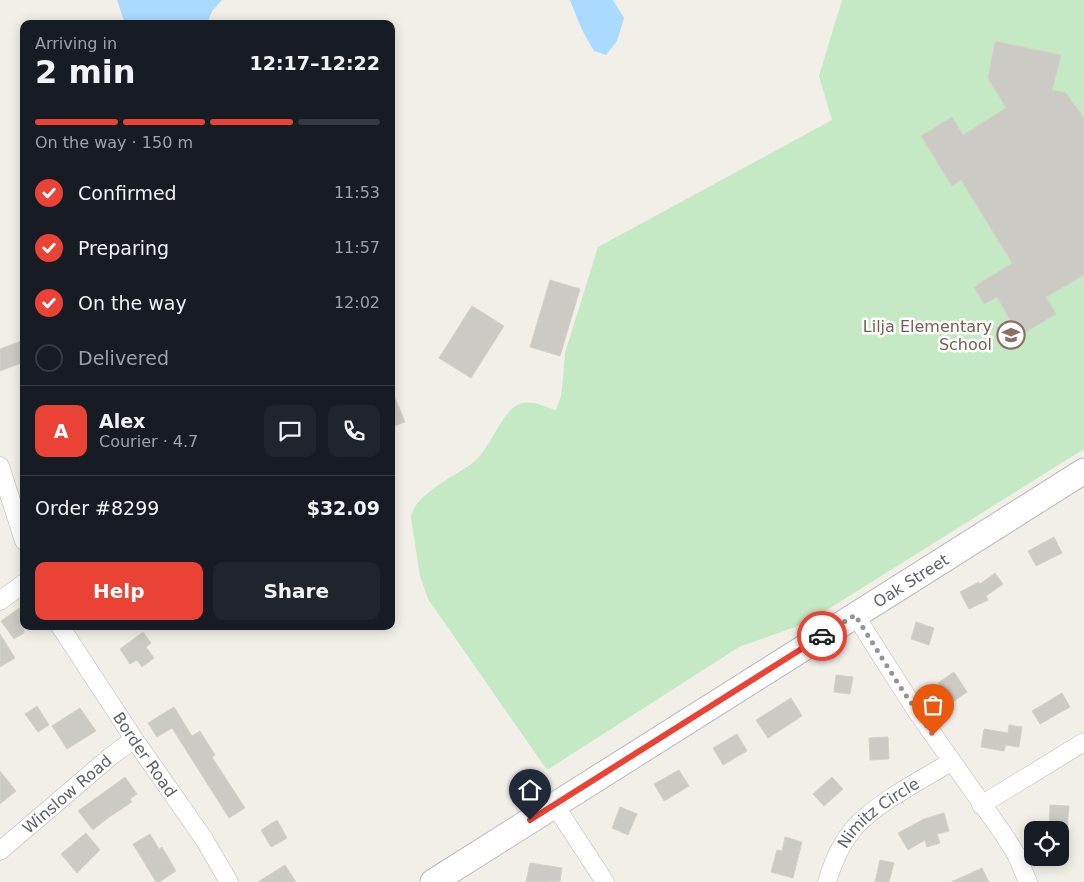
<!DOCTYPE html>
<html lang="en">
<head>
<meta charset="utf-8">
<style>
  body { margin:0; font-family:"DejaVu Sans",sans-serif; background:#20242c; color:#f1f3f6; height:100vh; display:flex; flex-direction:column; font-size:19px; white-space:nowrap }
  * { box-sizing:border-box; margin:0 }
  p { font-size:16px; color:#9ea1a6 }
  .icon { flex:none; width:28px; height:28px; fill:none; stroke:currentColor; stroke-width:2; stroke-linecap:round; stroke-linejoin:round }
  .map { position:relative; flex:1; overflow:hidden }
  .drawer { position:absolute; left:20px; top:20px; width:375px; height:610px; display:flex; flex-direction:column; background:#171b24; border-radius:10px; box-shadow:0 2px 12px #0003 }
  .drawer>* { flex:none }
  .fabs { position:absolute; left:1024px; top:821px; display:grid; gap:10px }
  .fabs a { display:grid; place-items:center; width:45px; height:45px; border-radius:10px; background:#171b24; box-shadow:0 2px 12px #0003; font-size:25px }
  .pin { position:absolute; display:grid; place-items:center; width:42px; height:42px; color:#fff; margin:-51px -21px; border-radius:50% 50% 50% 0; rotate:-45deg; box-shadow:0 0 5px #0007 }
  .pin .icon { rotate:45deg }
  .courier { position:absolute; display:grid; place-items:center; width:50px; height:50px; margin:-25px; border:4px solid #ea4335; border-radius:50%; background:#fff; color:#222; box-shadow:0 1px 6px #0007 }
  .headline em { font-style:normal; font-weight:800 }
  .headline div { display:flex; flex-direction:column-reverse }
  .headline { display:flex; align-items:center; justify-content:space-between; height:85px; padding:0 15px }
  h1 { font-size:32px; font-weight:800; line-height:38px }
  .bar { display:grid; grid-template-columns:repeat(4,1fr); gap:8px 5px; align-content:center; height:60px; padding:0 15px }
  .bar i { height:6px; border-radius:4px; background:#363941 }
  .bar .current { background:#ea4335 }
  .bar p { grid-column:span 4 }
  .line { display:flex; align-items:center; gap:12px; padding:0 15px; border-top:1px solid #363941 }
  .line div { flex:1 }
  .round { display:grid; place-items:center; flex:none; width:52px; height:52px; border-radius:10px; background:#20242c }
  ol { padding:0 15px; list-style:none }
  li { display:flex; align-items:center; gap:15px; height:55px }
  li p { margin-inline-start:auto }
  li .icon { padding:5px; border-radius:50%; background:#ea4335; color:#fff; stroke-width:4 }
  li:last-child { color:#9ea1a6 }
  li i { width:28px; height:28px; border:2px solid #363941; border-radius:50% }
  .action { display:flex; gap:10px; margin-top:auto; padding:10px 15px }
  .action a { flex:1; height:58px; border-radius:10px; background:#ea4335; color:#fff; font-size:20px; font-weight:800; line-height:58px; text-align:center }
  .action a+a { background:#20242c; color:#f1f3f6 }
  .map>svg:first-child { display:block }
  .green { fill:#c5e8c5 }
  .water { fill:#aadaff }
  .building { fill:#cccac5; stroke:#d6d1c6 }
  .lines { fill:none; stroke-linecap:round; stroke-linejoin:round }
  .street-casing { stroke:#b5b8bc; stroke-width:19 }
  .secondary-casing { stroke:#b6babf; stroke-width:27 }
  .street { stroke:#fff; stroke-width:18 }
  .secondary { stroke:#fff; stroke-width:25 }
  .done { stroke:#929495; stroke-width:5; stroke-dasharray:0 9 }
  .route { stroke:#ea4335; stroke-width:6 }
  .labels { text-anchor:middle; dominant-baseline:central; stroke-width:5; stroke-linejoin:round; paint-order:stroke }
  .education-label { font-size:16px; fill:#785e54; stroke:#fff; text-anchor:end }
  .street-label { font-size:16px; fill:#5f6368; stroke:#fff }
</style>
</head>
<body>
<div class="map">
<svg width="1084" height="882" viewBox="0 0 1084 882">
  <rect width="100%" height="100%" fill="#f1efe8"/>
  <path class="green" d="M842 0H1084V449L806 623 739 647 547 770 428 599 420 576 411 518C413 494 457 476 475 461 490 448 503 410 519 404 531 399 545 407 556 410L561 396 563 378 565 353 598 247 832 120 819 76Z"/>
  <path class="water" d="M117 0H222L212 11 207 24H125Z
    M570 0H613L624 18 617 41 606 55 594 51 582 30Z"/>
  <path class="building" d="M995 41 1061 55 1052 90 1066 93 1084 118V275L1046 297 1056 314 1019 336 997 297 984 304 974 287 1012 263 961 180 952 186 921 136 952 117 963 135 1006 108 988 78Z
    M550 280 580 289 560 356 530 347Z
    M472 306 504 326 471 378 439 358Z
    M24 340V362L0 371V349Z
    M391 388 405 422 391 427Z
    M1054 537 1062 553 1036 566 1028 551Z
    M995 573 1003 584 986 596 988 600 969 609 960 592 979 582 980 584Z
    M19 608 24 615V633L14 639 1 621Z
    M916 622 934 628 929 645 911 639Z
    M143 632 151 643 146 647 154 658 142 667 137 660 130 664 120 649Z
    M0 634 15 658 0 667Z
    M954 672 967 692 951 703 938 683Z
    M836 675 853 677 850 694 834 692Z
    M1062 693 1070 707 1040 724 1032 711Z
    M791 698 802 716 768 738 756 720Z
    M37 706 49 725 38 732 25 714Z
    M174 707 192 736 200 731 215 755 212 757 245 808 229 818 172 728 157 737 148 723Z
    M80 708 96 731 67 749 52 726Z
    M1009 725 1022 727 1019 747 1006 745V743L1004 751 981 747 984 729 1008 733Z
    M737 734 747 751 723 765 713 748Z
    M888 737 889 759 870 760 869 738Z
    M679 770 689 786 664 801 654 784Z
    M0 771 16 791 0 804Z
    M125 777 137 794 130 799 132 802 109 817 93 830 78 811Z
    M832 777 843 789 824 806 813 794Z
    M1050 805 1069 806 1067 830H1049Z
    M620 807 637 814 628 835 612 828Z
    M944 813 949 831 937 834 940 843 927 847 925 840 908 850 898 833 924 819Z
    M277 820 287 838 271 847 261 830Z
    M86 833 100 850 77 873 61 854Z
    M150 834 159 849 162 847 176 871 159 882H156L133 844Z
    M785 837 802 842 793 878 771 872 777 850 782 851Z
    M880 860 894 863 889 882H875Z
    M530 863 562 868 560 881 526 882Z
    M285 865 296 882H258Z
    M982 868 989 882H951Z"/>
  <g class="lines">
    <g class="street-casing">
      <g id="street">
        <path d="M0 466 24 541"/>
        <path d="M0 601 24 583"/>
        <path d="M855 615 915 709 1004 835 1016 854 1028 882"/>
        <path id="s1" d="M60 626 134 739 204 839 229 882"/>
        <path d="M554 804 605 882"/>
        <path d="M981 805 1084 742"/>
        <path id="s2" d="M0 851 110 757 134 739"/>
        <path id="s3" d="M827 882C833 862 841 843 855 827 878 802 921 780 951 762"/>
      </g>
    </g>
    <g class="secondary-casing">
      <g id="secondary">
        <path id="s4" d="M433 882 1084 471"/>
      </g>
    </g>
    <use href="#street" class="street"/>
    <use href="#secondary" class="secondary"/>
  </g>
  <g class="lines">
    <path class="done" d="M822 636 855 615 899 685 933 735"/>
    <path class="route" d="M530 820 822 636"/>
  </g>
  <defs>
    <g id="school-ring" transform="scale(1.4375)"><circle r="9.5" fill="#fff" stroke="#8d6e63" stroke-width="1.5"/><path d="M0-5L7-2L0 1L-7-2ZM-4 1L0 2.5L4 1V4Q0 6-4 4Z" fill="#8d6e63"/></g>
  </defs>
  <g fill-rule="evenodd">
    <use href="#school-ring" x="1011" y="335"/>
  </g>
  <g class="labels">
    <g class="education-label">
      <text x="992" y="326">Lilja Elementary<tspan x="992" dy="18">School</tspan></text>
    </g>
    <g class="street-label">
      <text stroke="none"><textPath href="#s4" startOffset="565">Oak Street</textPath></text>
      <text stroke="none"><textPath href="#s1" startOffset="154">Border Road</textPath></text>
      <text stroke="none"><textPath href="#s2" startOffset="88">Winslow Road</textPath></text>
      <text stroke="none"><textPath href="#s3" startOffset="89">Nimitz Circle</textPath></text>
    </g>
  </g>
</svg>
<div class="fabs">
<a><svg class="icon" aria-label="locate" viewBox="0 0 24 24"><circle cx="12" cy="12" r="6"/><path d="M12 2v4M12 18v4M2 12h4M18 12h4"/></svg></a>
</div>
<div class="pin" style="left:933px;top:735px;background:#ea580c"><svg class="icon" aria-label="bag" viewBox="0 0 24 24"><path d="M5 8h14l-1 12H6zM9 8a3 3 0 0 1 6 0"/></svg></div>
<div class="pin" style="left:530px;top:820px;background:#1f2937"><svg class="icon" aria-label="home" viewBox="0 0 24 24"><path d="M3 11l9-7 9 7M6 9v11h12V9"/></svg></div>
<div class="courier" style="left:822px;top:636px"><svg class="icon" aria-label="car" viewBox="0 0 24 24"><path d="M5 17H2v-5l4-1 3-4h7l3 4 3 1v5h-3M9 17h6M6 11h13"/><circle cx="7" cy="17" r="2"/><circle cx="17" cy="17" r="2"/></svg></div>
<section class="drawer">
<div class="headline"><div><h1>2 min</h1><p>Arriving in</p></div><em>12:17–12:22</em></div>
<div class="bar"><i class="current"></i><i class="current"></i><i class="current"></i><i></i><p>On the way · 150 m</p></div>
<ol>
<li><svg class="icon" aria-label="check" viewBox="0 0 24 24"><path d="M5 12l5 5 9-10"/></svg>Confirmed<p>11:53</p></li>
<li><svg class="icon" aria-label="check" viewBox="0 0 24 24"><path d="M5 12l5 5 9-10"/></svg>Preparing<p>11:57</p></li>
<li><svg class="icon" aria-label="check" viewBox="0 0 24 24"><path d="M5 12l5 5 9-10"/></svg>On the way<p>12:02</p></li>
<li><i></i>Delivered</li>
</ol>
<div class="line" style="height:90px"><b class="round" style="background:#ea4335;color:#fff">A</b><div><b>Alex</b><p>Courier · 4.7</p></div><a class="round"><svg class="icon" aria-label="chat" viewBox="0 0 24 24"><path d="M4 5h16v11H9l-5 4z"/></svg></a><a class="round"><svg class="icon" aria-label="phone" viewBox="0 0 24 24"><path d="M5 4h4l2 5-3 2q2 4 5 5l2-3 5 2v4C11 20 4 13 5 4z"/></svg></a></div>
<div class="line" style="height:65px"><div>Order #8299</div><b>$32.09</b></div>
<div class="action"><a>Help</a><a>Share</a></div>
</section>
</div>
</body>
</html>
